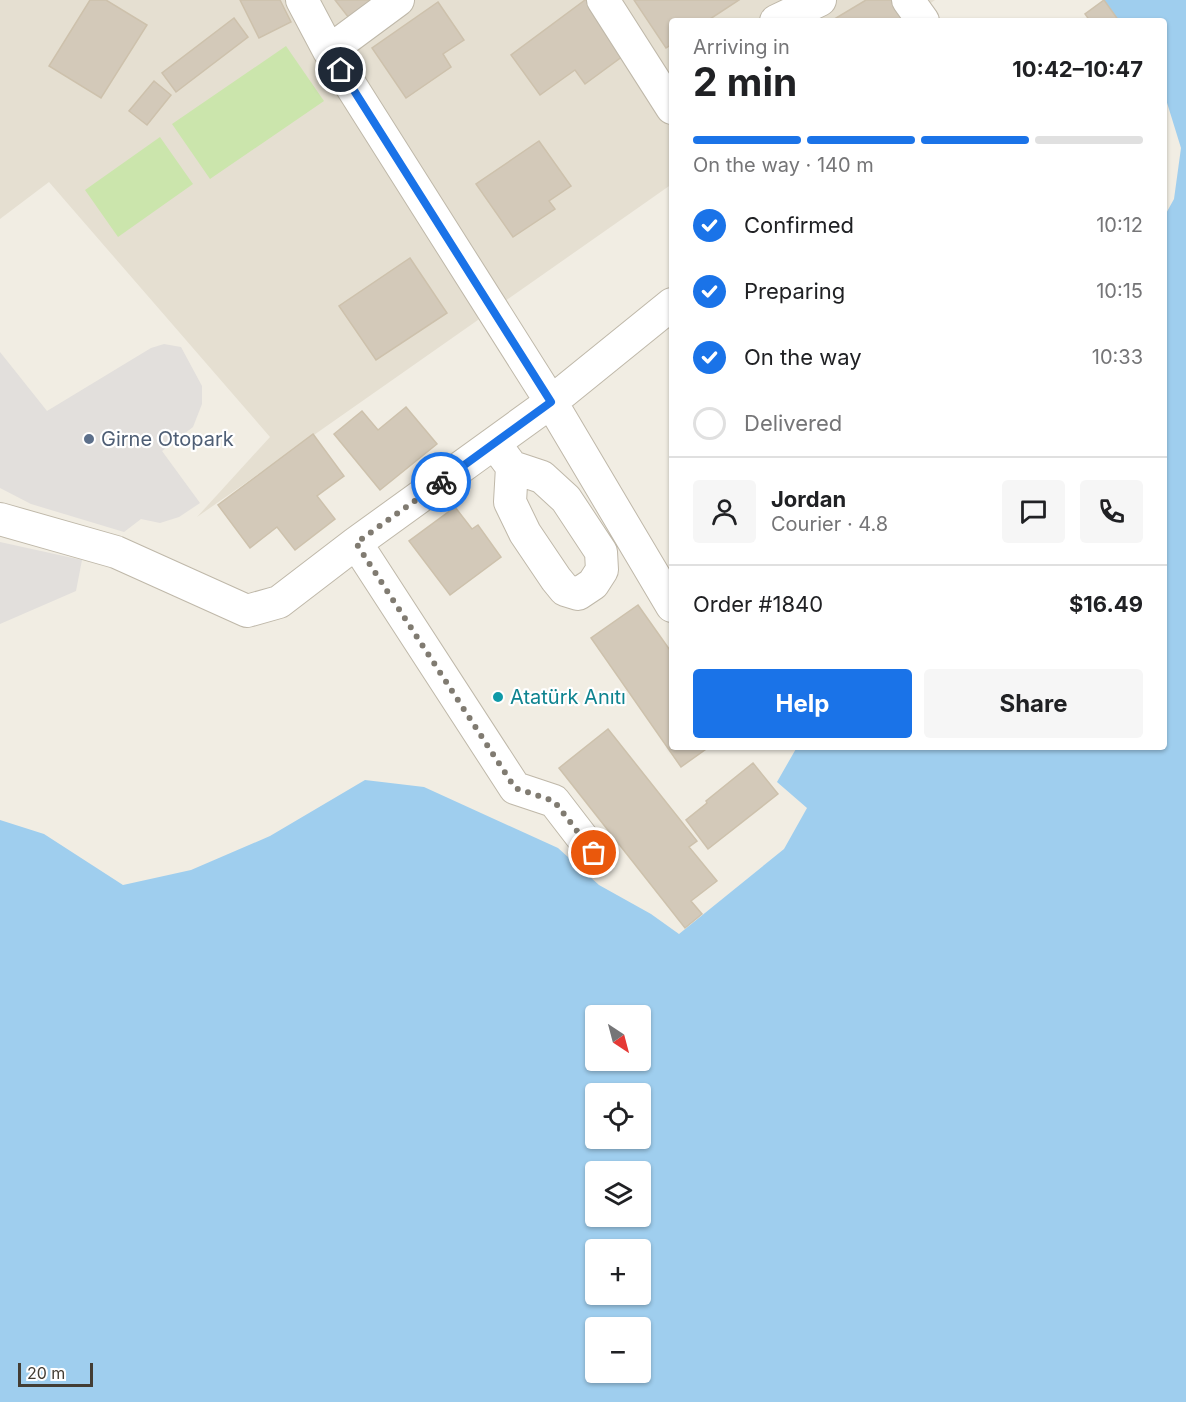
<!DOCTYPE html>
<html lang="en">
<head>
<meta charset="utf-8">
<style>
  body { margin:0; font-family:Inter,sans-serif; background:#f6f6f6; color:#202124; height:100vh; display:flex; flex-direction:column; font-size:22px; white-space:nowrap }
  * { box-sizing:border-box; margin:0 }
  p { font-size:20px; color:#757577 }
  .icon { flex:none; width:33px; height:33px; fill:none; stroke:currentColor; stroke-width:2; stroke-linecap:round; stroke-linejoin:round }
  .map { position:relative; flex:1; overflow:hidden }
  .side { position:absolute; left:669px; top:18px; width:498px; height:732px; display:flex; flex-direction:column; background:#fff; border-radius:6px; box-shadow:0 2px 4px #0004 }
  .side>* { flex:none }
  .needle { width:39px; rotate:144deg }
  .tools { position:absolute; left:585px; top:1005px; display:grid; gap:12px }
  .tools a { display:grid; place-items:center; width:66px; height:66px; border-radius:6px; background:#fff; box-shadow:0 2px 4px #0004; font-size:30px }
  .scale { position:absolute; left:18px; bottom:15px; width:75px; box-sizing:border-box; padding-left:6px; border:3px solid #433d34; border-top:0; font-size:16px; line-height:21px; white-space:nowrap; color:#433d34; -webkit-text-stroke:4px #fff; paint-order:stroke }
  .pin { position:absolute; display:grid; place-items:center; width:51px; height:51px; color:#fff; margin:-26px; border:3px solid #fff; border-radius:50%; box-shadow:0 2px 6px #0007 }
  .courier { position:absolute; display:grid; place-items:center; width:60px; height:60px; margin:-30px; border:4px solid #1a73e8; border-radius:50%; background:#fff; color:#222; box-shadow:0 2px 8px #0007 }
  .summary em { font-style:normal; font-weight:700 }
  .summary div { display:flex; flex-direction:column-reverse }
  .summary { display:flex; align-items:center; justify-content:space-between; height:102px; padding:0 24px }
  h1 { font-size:39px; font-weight:700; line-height:45px }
  .bar { display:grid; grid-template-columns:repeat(4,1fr); gap:9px 6px; align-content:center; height:72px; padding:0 24px }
  .bar i { height:8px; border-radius:4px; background:#e0e0e0 }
  .bar .active { background:#1a73e8 }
  .bar p { grid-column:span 4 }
  .line { display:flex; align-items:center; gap:15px; padding:0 24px; border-top:2px solid #e0e0e0 }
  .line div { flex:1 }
  .round { display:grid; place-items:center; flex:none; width:63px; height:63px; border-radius:6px; background:#f6f6f6 }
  ol { padding:0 24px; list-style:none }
  li { display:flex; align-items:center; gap:18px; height:66px }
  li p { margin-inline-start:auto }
  li .icon { padding:6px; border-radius:50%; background:#1a73e8; color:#fff; stroke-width:4 }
  li:last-child { color:#757577 }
  li i { width:33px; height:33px; border:3px solid #e0e0e0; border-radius:50% }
  .action { display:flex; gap:12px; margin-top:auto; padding:12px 24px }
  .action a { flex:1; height:69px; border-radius:6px; background:#1a73e8; color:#fff; font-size:24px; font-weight:700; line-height:69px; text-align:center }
  .action a+a { background:#f6f6f6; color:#202124 }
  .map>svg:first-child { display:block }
  .residential { fill:#e5dfd1 }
  .green { fill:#cbe5ac }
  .parking { fill:#e2dfdc }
  .water { fill:#9fceee; fill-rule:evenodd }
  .building { fill:#d3c9b9; stroke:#cdc1ac; stroke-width:1.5 }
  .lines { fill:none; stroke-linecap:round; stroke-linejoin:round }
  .minor-casing { stroke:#bfb8a9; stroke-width:34 }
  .minor { stroke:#fff; stroke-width:32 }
  .done { stroke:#807b71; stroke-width:6; stroke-dasharray:0 10.8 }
  .route { stroke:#1a73e8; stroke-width:8 }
  .service-dot { fill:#5c6f8a; stroke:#fff; stroke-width:2 }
  .culture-dot { fill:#0f9aa8; stroke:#fff; stroke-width:2 }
  .labels { text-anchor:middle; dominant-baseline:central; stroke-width:4.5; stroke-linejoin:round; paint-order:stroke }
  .service-label { font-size:20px; fill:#4e5e75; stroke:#fff; text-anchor:start }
  .culture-label { font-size:20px; fill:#0d838f; stroke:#fff; text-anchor:start }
</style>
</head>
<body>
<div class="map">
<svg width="1186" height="1402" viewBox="0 0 1186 1402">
  <rect width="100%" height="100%" fill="#f1ede3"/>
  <path class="residential" d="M0 0H935L905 21H672V184L197 517 270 437 49 182 0 219Z"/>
  <path class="green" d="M286 46 324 101 210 179 172 124Z
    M160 137 193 184 118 237 85 190Z"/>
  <path class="parking" d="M164 344 181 347 202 386V404L193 427 162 451 200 503 179 517 160 523 141 519 124 532 31 504 0 488V352L47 411 151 348Z
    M0 542 82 560 76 591 0 624Z"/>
  <path class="water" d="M1103 0H1186V1402H0V820L44 834 123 885 191 870 270 836 365 780 424 787 558 848 599 885 651 914 679 934 784 849 807 808 777 782 797 747H1164V217L1174 199 1181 148 1164 93V21H1119ZM596 1016H640V1060H596ZM596 1094H640V1138H596ZM596 1172H640V1216H596ZM596 1250H640V1294H596ZM596 1328H640V1372H596Z"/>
  <path class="building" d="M90 0H106L147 25 101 98 49 66Z
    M240 0H280L291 22 259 38Z
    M335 0H372L349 18Z
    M585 0H588L627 53 585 84 575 70 540 95 511 55Z
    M634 0H739L707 21H672V44L666 48Z
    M866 0H905L918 21H831Z
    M1104 0 1119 21H1090L1085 14Z
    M438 2 464 40 443 54 451 67 406 98 372 48Z
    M234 18 248 37 176 92 162 73Z
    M154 81 171 95 147 125 129 111Z
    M539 141 571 186 549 201 555 209 513 237 476 184Z
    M410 258 447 313 376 360 339 306Z
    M406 407 437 444 380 490 334 434 362 411 378 430Z
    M313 434 344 476 317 496 335 519 295 550 277 527 250 548 218 505Z
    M455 507 472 529 478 525 501 557 450 595 409 541Z
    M638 605 672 653V747H709L681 767 591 638Z
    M608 729 697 841 689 847 717 881 691 901 702 914 685 928 559 768Z
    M753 763 778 794 708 849 686 820 707 803 706 801Z"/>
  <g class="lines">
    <g class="minor-casing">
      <path id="minor" d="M302 0 329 51 551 402 672 606
        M603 0 672 108
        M908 0 923 21
        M776 21 820 0
        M329 51 398 0
        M495 444 512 467 542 477 566 499 601 552 602 570 593 584 578 594 565 590 556 579 525 533 510 502 512 467
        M0 519 116 552 247 611 279 602 356 543 551 402 672 304
        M356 543 515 788 554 801 594 853"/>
    </g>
    <use href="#minor" class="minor"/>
  </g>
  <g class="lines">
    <path class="done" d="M441 482 356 543 515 788 554 801 594 853"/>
    <path class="route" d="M341 70 551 402 441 482"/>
  </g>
  <circle class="service-dot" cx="89" cy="439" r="6"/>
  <circle class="culture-dot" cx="498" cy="697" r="6"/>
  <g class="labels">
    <g class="service-label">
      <text x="101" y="439">Girne Otopark</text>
    </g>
    <g class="culture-label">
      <text x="510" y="697">Atatürk Anıtı</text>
    </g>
  </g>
</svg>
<div class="tools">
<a><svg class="needle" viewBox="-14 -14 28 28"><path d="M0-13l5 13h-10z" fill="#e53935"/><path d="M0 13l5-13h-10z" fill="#757577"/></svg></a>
<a><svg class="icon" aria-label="locate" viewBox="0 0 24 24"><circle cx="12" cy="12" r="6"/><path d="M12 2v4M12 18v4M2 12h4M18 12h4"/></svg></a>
<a><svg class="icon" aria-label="layers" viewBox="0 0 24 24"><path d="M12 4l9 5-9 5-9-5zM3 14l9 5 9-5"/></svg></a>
<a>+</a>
<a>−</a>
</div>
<div class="scale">20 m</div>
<div class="pin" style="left:594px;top:853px;background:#ea580c"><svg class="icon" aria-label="bag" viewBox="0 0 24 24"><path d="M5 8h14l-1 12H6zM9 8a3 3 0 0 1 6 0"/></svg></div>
<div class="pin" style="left:341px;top:70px;background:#1f2937"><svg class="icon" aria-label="home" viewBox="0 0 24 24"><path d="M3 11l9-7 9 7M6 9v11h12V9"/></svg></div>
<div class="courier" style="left:441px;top:482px"><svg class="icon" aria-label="bike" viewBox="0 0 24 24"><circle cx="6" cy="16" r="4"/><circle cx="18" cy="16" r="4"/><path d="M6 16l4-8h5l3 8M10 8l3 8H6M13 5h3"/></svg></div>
<section class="side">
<div class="summary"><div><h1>2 min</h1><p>Arriving in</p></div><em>10:42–10:47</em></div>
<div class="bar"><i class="active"></i><i class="active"></i><i class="active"></i><i></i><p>On the way · 140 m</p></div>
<ol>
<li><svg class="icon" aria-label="check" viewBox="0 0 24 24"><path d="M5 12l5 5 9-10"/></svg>Confirmed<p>10:12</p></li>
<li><svg class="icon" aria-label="check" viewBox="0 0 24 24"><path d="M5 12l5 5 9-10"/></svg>Preparing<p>10:15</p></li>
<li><svg class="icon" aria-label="check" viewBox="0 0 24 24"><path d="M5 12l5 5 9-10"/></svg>On the way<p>10:33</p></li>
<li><i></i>Delivered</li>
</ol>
<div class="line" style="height:108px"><a class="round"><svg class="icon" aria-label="person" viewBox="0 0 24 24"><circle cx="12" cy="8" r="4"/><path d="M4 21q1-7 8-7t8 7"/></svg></a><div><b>Jordan</b><p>Courier · 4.8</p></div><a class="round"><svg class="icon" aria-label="chat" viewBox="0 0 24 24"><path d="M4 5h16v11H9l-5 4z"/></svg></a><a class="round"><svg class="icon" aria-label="phone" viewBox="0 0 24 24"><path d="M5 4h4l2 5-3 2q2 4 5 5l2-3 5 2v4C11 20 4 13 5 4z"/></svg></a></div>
<div class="line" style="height:78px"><div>Order #1840</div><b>$16.49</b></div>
<div class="action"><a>Help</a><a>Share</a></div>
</section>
</div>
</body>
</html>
